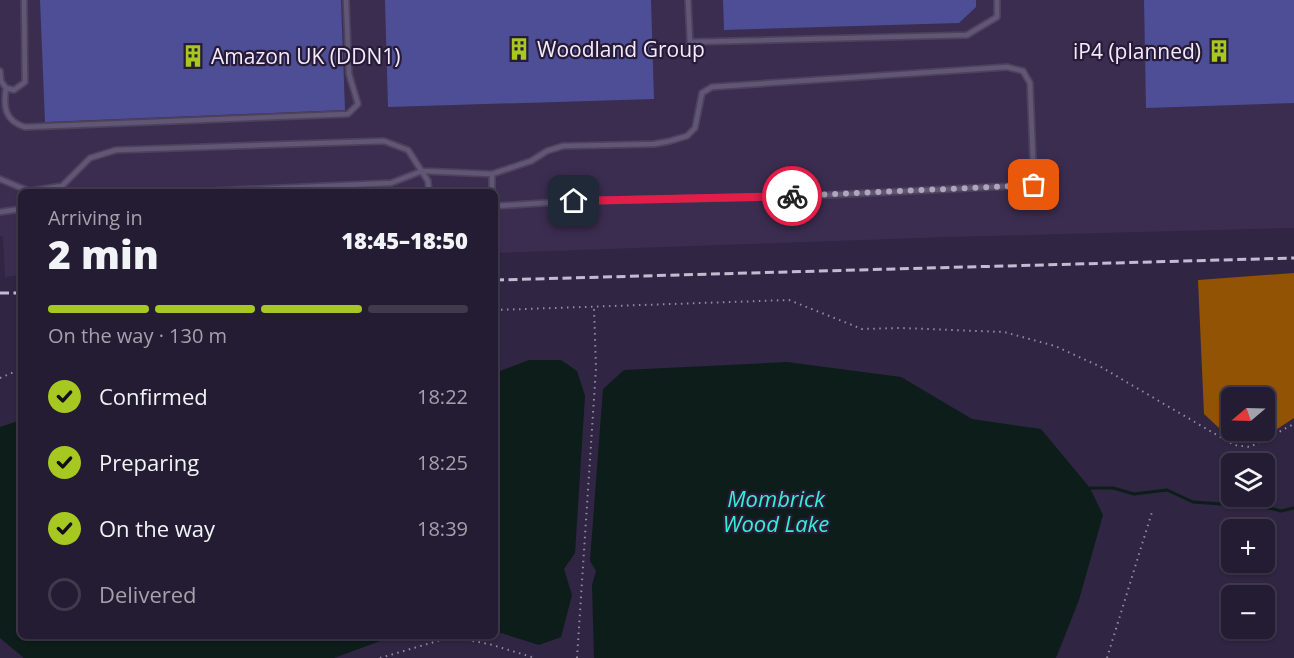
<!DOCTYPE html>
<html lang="en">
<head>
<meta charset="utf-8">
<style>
  body { margin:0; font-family:"Open Sans",sans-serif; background:#30293e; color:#f1f3f6; height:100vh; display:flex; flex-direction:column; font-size:22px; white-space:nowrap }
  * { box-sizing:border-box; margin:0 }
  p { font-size:20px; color:#a3a1ac }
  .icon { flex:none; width:33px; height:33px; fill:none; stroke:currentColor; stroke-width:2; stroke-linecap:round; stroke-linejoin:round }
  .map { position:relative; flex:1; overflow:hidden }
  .side { position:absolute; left:18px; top:189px; width:480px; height:450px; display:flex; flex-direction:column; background:#241c32; border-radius:9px; box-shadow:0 2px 4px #0004,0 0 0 2px #413a4d }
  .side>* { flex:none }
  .needle { width:39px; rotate:251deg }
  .fabs { position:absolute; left:1221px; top:387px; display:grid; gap:12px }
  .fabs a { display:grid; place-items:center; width:54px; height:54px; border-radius:9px; background:#241c32; box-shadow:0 2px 4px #0004,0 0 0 2px #413a4d; font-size:30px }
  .pin { position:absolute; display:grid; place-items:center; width:51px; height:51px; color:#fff; margin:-26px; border-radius:12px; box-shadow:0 3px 9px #0006 }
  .courier { position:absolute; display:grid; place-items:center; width:60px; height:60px; margin:-30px; border:4px solid #e11d48; border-radius:50%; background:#fff; color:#222; box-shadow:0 2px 8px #0007 }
  .summary em { font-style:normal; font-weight:800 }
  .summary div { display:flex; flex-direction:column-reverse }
  .summary { display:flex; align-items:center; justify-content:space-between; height:102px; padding:0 30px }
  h1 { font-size:39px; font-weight:800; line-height:45px }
  .bar { display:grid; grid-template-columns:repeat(4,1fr); gap:9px 6px; align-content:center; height:72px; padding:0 30px }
  .bar i { height:8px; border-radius:4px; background:#413a4d }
  .bar .active { background:#a6c820 }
  .bar p { grid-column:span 4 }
  ol { padding:0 30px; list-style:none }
  li { display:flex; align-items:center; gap:18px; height:66px }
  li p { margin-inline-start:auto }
  li .icon { padding:6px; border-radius:50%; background:#a6c820; color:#111; stroke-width:4 }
  li:last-child { color:#a3a1ac }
  li i { width:33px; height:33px; border:3px solid #413a4d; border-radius:50% }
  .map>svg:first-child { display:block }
  .built { fill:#3b2d50 }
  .forest { fill:#935304; fill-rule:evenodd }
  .water { fill:#0c1d1a }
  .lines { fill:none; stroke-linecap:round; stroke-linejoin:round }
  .stream { stroke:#0c1d1a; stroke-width:3 }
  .building { fill:#4e4e96 }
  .lane-casing { stroke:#4d425c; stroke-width:8 }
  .path { stroke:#958ca4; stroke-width:2; stroke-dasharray:1.5 4.5; stroke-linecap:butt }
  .lane { stroke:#625676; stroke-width:4.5 }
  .rail { stroke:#c3bbd1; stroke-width:3; stroke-dasharray:9 4.5; stroke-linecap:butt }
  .done { stroke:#aea6bd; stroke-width:6; stroke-dasharray:0 10.8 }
  .route { stroke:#e11d48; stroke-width:8 }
  .labels { text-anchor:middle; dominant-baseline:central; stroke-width:4.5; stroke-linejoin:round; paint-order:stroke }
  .poi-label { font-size:21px; fill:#f2ebff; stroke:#271b37; text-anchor:start }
  .water-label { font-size:22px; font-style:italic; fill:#35efd7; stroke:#271b37 }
</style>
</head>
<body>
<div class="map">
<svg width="1294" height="658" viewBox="0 0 1294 658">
  <rect width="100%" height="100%" fill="#302542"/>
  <path class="built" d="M0 0H1294V228L947 237 495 253V192H21V275L5 277 3 236H0Z"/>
  <path class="forest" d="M1294 273V418L1256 443 1233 441 1204 414 1198 280ZM1232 398H1264V430H1232Z"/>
  <path class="water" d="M529 360H561L577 371 585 396 575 553 564 569 572 595 561 637 539 645 495 631V373Z
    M787 362 901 377 972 419 1041 429 1090 488 1103 515 1079 600 1056 658H594L592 585 596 571 590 561 603 389 624 370Z
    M21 420V636H394L334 658H24L0 638V427Z"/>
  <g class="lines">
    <path class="stream" d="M1090 488H1113L1134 494 1167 490 1193 502 1265 507 1281 511 1294 508"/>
  </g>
  <path class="building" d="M40 0H341L345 110 45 122Z
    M385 0H651L654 99 388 107Z
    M723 0H976V7L959 23 724 30Z
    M1144 0H1294V103L1146 108Z"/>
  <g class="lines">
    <g class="lane-casing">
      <path id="lane" d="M688 0 690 42 967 35 997 17V0
        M0 71 1 81 6 88 14 90 25 82 24 0
        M6 88C3 107 5 121 25 127L348 114 358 104 349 74 346 0
        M0 179 31 192
        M30 191 62 186 90 158 116 150 384 141 408 150 428 181 429 192
        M191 192 391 183 422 171 492 174 531 161 547 151 563 146 654 144 670 141 687 136 695 128 702 93 712 87 1007 67 1023 71 1030 83 1034 185 807 196 574 201 495 206
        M492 192V174
        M0 212 21 209"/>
    </g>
    <path class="path" d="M495 310 789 300 862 329 901 328 1004 332 1055 346 1101 367 1234 445 1250 447 1294 424
      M0 378 21 369
      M380 658 451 637 489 644 535 658
      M577 658 596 368 594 308
      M1107 658 1152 512"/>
    <use href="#lane" class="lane"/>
    <path class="rail" d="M495 280 1294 258
      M0 293H21"/>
  </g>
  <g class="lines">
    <path class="done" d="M792 196 1034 185"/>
    <path class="route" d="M574 201 792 196"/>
  </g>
  <defs>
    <g id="building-bare" transform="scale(1.8)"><path d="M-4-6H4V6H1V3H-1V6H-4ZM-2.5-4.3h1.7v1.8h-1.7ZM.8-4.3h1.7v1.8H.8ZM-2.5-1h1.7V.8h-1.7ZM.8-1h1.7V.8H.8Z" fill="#a6c820" stroke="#271b37" stroke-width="2.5" paint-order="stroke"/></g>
  </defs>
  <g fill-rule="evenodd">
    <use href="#building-bare" x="519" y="49"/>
    <use href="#building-bare" x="1219" y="51"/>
    <use href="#building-bare" x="193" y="56"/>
  </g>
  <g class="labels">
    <g class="poi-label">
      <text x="537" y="49">Woodland Group</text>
      <text x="1201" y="51" text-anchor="end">iP4 (planned)</text>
      <text x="211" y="56">Amazon UK (DDN1)</text>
    </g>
    <g class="water-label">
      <text x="776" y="498">Mombrick<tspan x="776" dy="25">Wood Lake</tspan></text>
    </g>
  </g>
</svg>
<div class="fabs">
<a><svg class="needle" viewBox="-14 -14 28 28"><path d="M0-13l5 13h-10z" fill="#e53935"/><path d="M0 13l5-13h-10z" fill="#a3a1ac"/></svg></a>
<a><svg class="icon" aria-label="layers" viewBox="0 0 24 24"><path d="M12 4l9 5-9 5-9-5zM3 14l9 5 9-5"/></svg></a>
<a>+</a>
<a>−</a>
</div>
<div class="pin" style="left:1034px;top:185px;background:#ea580c"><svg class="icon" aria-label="bag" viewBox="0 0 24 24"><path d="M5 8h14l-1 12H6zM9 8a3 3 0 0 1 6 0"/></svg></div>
<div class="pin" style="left:574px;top:201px;background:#1f2937"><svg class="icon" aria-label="home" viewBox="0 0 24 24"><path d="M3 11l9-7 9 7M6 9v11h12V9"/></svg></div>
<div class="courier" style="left:792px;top:196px"><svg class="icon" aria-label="bike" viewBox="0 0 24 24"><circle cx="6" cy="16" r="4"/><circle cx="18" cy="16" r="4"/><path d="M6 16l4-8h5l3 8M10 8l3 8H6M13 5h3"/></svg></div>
<section class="side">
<div class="summary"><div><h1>2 min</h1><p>Arriving in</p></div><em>18:45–18:50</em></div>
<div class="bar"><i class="active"></i><i class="active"></i><i class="active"></i><i></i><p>On the way · 130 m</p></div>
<ol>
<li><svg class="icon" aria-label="check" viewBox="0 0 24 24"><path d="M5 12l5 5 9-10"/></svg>Confirmed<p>18:22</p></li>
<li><svg class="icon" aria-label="check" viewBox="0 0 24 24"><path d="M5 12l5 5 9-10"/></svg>Preparing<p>18:25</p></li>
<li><svg class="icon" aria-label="check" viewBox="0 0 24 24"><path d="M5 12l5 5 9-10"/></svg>On the way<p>18:39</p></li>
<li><i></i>Delivered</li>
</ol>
</section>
</div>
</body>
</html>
